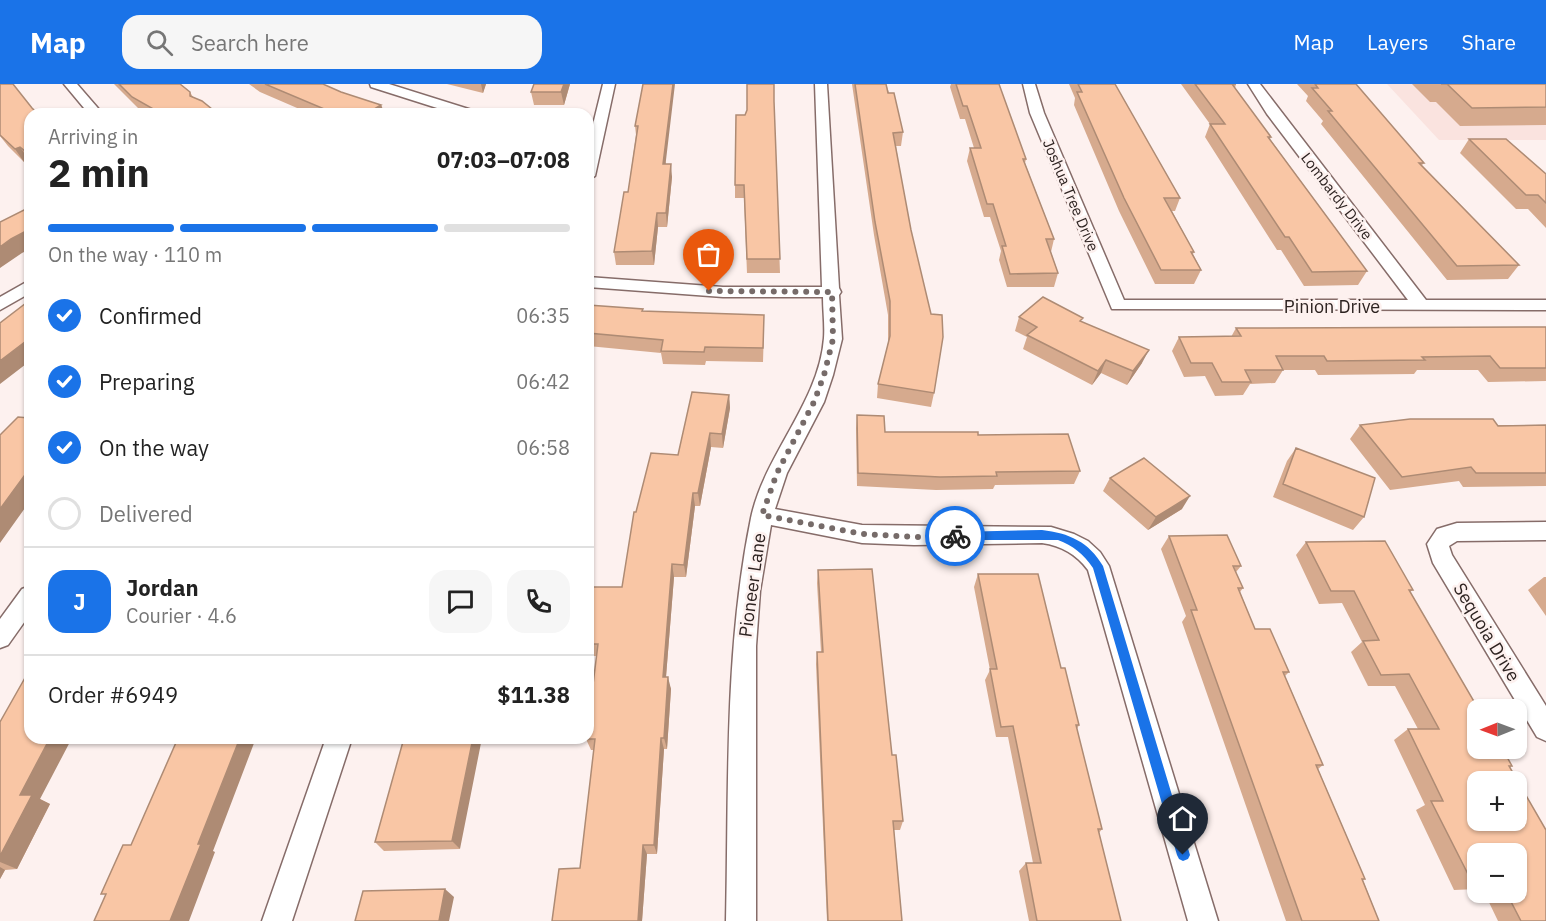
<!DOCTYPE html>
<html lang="en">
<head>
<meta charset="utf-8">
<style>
  body { margin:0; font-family:"IBM Plex Sans",sans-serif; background:#f6f6f6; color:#222; height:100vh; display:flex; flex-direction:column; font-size:22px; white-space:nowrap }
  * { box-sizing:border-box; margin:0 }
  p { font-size:20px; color:#767676 }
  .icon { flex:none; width:33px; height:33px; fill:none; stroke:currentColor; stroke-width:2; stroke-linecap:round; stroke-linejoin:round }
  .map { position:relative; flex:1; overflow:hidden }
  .sheet { position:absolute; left:24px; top:24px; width:570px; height:636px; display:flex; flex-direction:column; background:#fff; border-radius:18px; box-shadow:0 2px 4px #0004 }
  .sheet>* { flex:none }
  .needle { width:39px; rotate:269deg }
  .fabs { position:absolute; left:1467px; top:615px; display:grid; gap:12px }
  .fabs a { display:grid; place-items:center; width:60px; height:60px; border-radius:12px; background:#fff; box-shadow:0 2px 4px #0004; font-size:30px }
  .pin { position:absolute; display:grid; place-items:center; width:51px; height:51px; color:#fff; margin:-62px -26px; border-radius:50% 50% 50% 0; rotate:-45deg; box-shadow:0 0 6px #0007 }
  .pin .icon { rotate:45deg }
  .courier { position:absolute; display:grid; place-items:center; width:60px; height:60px; margin:-30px; border:4px solid #1a73e8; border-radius:50%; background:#fff; color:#222; box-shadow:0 2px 8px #0007 }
  .summary em { font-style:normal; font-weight:800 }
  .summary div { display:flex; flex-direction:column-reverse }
  .summary { display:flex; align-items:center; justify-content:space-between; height:102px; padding:0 24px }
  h1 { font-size:39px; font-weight:800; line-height:45px }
  .bar { display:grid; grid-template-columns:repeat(4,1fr); gap:9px 6px; align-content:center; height:72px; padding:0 24px }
  .bar i { height:8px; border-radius:4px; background:#e0e0e0 }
  .bar .active { background:#1a73e8 }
  .bar p { grid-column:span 4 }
  .line { display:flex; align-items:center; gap:15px; padding:0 24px; border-top:2px solid #e0e0e0 }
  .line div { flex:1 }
  .round { display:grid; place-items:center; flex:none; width:63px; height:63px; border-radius:18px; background:#f6f6f6 }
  ol { padding:0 24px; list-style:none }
  li { display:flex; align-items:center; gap:18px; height:66px }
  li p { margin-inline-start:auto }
  li .icon { padding:6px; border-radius:50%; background:#1a73e8; color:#fff; stroke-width:4 }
  li:last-child { color:#767676 }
  li i { width:33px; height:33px; border:3px solid #e0e0e0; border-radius:50% }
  header { display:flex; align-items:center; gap:36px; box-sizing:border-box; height:84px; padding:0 30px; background:#1a73e8; color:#fff }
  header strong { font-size:28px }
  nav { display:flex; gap:33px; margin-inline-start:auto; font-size:21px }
  .search { width:420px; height:54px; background:#f6f6f6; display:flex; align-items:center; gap:15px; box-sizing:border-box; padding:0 21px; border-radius:18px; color:#767676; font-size:22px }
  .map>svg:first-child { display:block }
  .built { fill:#fae3df }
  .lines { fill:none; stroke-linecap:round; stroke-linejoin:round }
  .street-casing { stroke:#866c69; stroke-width:3 }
  .street { fill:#fff; fill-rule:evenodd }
  .wall { fill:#d6aa8e }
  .shaded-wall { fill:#ae8b74 }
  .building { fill:#f9c6a5; stroke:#ae8b74; stroke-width:1.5; fill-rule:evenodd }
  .route { fill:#1a73e8 }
  .done { stroke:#766b69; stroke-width:6; stroke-dasharray:0 10.8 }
  .labels { text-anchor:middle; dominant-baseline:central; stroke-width:5; stroke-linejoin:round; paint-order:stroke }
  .far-street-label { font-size:15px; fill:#2d2321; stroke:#fdf1ef }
  .street-label { font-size:18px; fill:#2d2321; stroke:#fdf1ef }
</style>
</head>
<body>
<header>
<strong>Map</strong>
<div class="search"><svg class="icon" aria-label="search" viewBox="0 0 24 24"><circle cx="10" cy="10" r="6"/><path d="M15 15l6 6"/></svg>Search here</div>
<nav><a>Map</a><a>Layers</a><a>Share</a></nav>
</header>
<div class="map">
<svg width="1546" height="837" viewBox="0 0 1546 837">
  <rect width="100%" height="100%" fill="#fdf1ef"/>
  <path class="built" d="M1387 0H1546V56H1439Z"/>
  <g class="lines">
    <g class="street-casing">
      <path id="street" d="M64 0H77L103 30H89Z
        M370 0H389L475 27 477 30H456L371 3Z
        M603 0H615L595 92 588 96V61Z
        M815 0H827L839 204 841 208 839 211 842 255 833 291 824 318 787 389 775 425 862 441 1051 443 1074 450 1088 457 1100 468 1109 482 1218 837H1188L1088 486C1076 470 1062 462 1042 459L914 461 862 459 771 441 760 507 756 562V837H726C729 703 724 566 751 434 764 371 819 319 824 254 825 241 823 227 823 213H723L588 203V193L723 203H822Z
        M1023 0H1035L1044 29 1124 216H1408L1267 30 1248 0H1260L1426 216H1546V226L1112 225 1030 29Z
        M30 196V209L0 226V213Z
        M1546 438V456L1457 457 1449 462 1452 471 1546 622V657L1537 653 1433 479 1427 460 1437 445 1457 439Z
        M30 502V530L8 561 0 564V535L22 505Z
        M326 654H352L292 837H262Z"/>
    </g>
    <use href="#street" class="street"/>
  </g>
  <path class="wall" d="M0 0 30 30V77L24 78 8 62 0 52Z
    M114 0H180L190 8 193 13 218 30H147L140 26Z
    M249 0H323L341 8 381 21 385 30H311L260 8Z
    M447 0H486L483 9Z
    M534 0H570L564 21H534L531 8Z
    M643 0 666 80 672 93 667 143H658L654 181H616L614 168 628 108 636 51 635 42Z
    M852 0H886L903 48 901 62H896L934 309 931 323 877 314 878 300 888 259V231L874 151Z
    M951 0H1000V3L1026 75 1025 79 1054 155 1051 168 1058 189 1054 203H1007L999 176 1001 167 990 133H984L967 77 970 64H974L965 35H960L950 3Z
    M1069 0H1115L1180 114 1175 127H1172L1194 168 1193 170 1201 186 1194 200H1155L1119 127 1074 21 1075 14Z
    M1181 0H1236L1235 4 1271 53 1270 55 1367 187 1358 201 1304 202 1281 166H1277L1205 53 1210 40Z
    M1297 0H1356L1424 79 1422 81 1519 181 1508 195 1447 196 1321 40 1323 37 1306 17 1308 12Z
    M1412 0H1546V41L1460 42 1436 18H1430Z
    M774 21 780 189H747L744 114H735V101L745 31Z
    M1469 55 1546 90V144L1528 125H1516L1460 69Z
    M588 221 643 227 764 245 763 278 706 277 705 281 663 280 661 269 588 262Z
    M1019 233 1082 238 1142 279 1127 301 1101 289 1092 301 1023 265 1027 253 1015 247Z
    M1546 243V297L1488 298 1478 286H1417L1414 290 1318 291 1315 286H1283L1275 299 1250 300 1243 311 1215 312 1205 292 1184 293 1172 267 1179 253H1231L1236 244Z
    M729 311 730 324 723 364 711 363 700 422H695L686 493H674L666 593 671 605 667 665H664L657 770H647L642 837H552L580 784 594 666H591L586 655 597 572H588V503H622L636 428 678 371Z
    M857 331 885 348 978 351 1080 387 1074 400 995 401 993 405 936 406 857 402 856 344Z
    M1360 341H1546V402L1463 403 1459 397 1390 406 1350 355Z
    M1296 364 1364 433 1353 446 1273 413 1287 377Z
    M1110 394 1182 425 1148 446 1103 407Z
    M1169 452 1241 482 1236 488 1243 504 1240 508 1255 545 1289 588 1285 592 1323 681 1318 685 1365 795 1363 796 1379 837H1286L1182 538 1186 532 1161 465Z
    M1306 458 1413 506 1410 508 1512 682 1510 683 1546 837H1498L1484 808H1516L1478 770V805L1454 806 1416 726 1425 721 1394 656 1408 645H1418L1395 602H1368L1351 568 1362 558 1342 519 1319 520 1296 471Z
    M818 486 892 671 903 737 900 746H894L902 837H827L816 580 817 568H821L817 499Z
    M978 490 1061 584 1079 641 1077 645 1102 745 1099 749 1121 837H1029L1019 787 1026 779H1033L1008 653H996L985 596 990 586 974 503Z
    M1544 493H1546V532L1528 506Z
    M0 638 40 715 50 720 17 785 5 786 0 795Z
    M404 654 460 765 384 767 375 758Z"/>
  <path class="shaded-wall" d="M481 0H486L483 9Z
    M564 0H570L564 21 561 8Z
    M673 0H675L664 93 663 80Z
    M381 21 385 30H366Z
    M20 63 29 76 24 78 15 65Z
    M671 80 672 93 667 143 666 129Z
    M657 129 658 143 654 181 652 167Z
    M30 145V165L22 169 0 184V163L11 155Z
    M30 254V277L0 300V277Z
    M1149 266 1142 279 1127 301 1133 287Z
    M1106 276 1101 289 1092 301 1098 287Z
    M729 311 730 324 723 364 722 350Z
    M710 349 711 363 700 422 698 409Z
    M30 384V417L0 459V425Z
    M693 409 695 422 686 493 684 481Z
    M1190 412 1182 425 1148 446 1156 433Z
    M672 480 674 493 665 605 663 593Z
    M668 593 671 605 667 665 664 654Z
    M50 654H72L40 715 50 720 17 785 0 778V772L20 711Z
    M240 654H256L213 767 215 768 189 837H170L198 760Z
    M473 654H482L460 765 452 757Z
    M661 654 664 665 657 770 654 761Z
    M643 761 647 770 642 837H638Z
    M0 783 5 786 0 795Z
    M445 805 454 813 449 837H439Z"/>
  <path class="building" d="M0 0H13L32 24 38 30H30V71L20 63 15 65 0 51Z
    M119 0H180L190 8V12L202 17 218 30H162L132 13Z
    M265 0H323L341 8 381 21 366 30H336Z
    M534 0H564L561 8H531Z
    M643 0H673L663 80H671L666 129H657L652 167 614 168 624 108H628L638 42H635Z
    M747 0H774V17L780 175H747L744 101H735L736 31H745L747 26Z
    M855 0H886L888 9H894L903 48 893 49 911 146 931 230 942 231 943 253 934 309 878 300 890 252V217L875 138Z
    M956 0H999L1026 75H1023L1054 155H1046L1058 189 1010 190 1002 162H1006L993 120H987L970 64H981L967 22H963Z
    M1078 0H1115L1180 114H1164L1194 168H1191L1201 186H1161L1124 114 1077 8H1082Z
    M1195 0H1236H1232L1271 53H1268L1367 187 1312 188 1289 153H1285L1210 40H1225Z
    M1315 0H1356L1424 79H1419L1519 181 1457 182 1328 27H1332L1312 4H1318Z
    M1441 0H1546V23L1472 24 1447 0Z
    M1469 55H1506L1546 90V119L1538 111H1526Z
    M30 123V145L11 155 0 163V138Z
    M1043 213 1083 234 1080 237 1149 266 1133 287 1106 276 1098 287 1027 251 1037 243 1019 233Z
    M30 216V254L0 277V239Z
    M588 221 643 225 642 227 764 231 763 264 705 263 704 268 661 267 663 256 588 249Z
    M1546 243V284H1500L1490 272 1422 273 1425 276 1327 277 1324 272H1276L1283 286H1245L1251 298H1222L1212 279H1191L1179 253 1241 252 1236 244Z
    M692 308 729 311 722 350 710 349 698 409H693L684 481 672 480 663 593H668L664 654H661L654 761H643L638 837H552L559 785 580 784 595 655H586V654H588V641L598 560H588V503H622L634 428H636L651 369 678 371Z
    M857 331 884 332 885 348H978V351L1068 350 1080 387 996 388 997 392 940 393 858 389Z
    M18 333 29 334 30 333V384L0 425V351Z
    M1410 335H1493L1498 342 1546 341V389H1476L1471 383 1402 393 1360 341Z
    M1296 364 1375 394 1364 433 1283 400Z
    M1144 374 1190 412 1156 433 1110 394Z
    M1227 451 1241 482H1233L1243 504H1238L1255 545H1270L1289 588H1283L1323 681H1316L1365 795H1362L1379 837H1302L1191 526H1197L1169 452Z
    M1385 457 1413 506H1409L1479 626H1478V664H1502L1512 682H1509L1546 746V837H1521L1506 808H1516V770H1478V798H1472L1431 717H1443L1408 645H1439L1409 590 1381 591 1363 557 1379 556 1354 507H1331L1306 458ZM1478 698H1516V736H1478Z
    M872 485 892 671H896L903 737H893L902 837H828L817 568H823L818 486Z
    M978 490H1038L1061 584H1065L1079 641H1076L1102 745H1098L1121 837H1037L1026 779H1041L1013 642 1001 643 990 585H997Z
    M30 585V654H50L20 711H32L0 772V638Z
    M178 654H240L198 760H201L170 837H94L106 810H101L123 761H131Z
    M404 654H473L452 757 375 758Z
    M445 805 439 837H355L363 807Z"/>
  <path class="route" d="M1042 446C1069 449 1089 458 1103 482L1190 771 1188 775 1183 777 1179 775 1177 771 1093 484C1083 469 1073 462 1058 456H955L950 452 955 448Z"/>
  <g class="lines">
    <path class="done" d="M709 207 832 208 833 255 824 291 814 318 777 389 762 431 862 450 914 453 955 452"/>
  </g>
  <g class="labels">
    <g class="far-street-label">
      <text transform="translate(1071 111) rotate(67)">Joshua Tree Drive</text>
      <text transform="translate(1337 112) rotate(52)">Lombardy Drive</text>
    </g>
    <g class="street-label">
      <text x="1332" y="222">Pinion Drive</text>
      <text transform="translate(752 501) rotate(-82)">Pioneer Lane</text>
      <text transform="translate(1487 548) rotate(59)">Sequoia Drive</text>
    </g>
  </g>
</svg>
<div class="fabs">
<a><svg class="needle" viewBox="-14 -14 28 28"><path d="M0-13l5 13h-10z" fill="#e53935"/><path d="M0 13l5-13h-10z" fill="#767676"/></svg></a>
<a>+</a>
<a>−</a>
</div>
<div class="pin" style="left:709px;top:207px;background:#ea580c"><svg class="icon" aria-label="bag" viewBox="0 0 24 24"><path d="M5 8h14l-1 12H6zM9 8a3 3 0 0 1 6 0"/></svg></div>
<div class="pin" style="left:1183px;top:771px;background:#1f2937"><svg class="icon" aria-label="home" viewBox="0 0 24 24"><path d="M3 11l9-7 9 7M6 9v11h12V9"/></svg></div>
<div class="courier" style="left:955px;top:452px"><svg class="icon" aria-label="bike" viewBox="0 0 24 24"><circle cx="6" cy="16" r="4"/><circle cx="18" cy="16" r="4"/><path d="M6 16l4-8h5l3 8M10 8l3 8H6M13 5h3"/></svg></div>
<section class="sheet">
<div class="summary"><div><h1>2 min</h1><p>Arriving in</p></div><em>07:03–07:08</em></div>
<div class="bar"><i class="active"></i><i class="active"></i><i class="active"></i><i></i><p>On the way · 110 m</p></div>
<ol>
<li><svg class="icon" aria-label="check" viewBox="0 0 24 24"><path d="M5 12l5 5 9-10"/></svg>Confirmed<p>06:35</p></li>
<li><svg class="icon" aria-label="check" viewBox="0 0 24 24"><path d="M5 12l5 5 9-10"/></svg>Preparing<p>06:42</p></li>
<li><svg class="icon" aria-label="check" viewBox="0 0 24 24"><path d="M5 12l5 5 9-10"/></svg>On the way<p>06:58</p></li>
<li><i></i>Delivered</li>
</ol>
<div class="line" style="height:108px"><b class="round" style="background:#1a73e8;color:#fff">J</b><div><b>Jordan</b><p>Courier · 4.6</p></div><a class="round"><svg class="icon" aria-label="chat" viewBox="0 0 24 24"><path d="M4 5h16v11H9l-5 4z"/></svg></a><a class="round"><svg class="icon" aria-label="phone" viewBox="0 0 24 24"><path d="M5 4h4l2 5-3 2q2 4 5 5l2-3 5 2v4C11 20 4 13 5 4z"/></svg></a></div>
<div class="line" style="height:78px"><div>Order #6949</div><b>$11.38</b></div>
</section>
</div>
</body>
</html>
